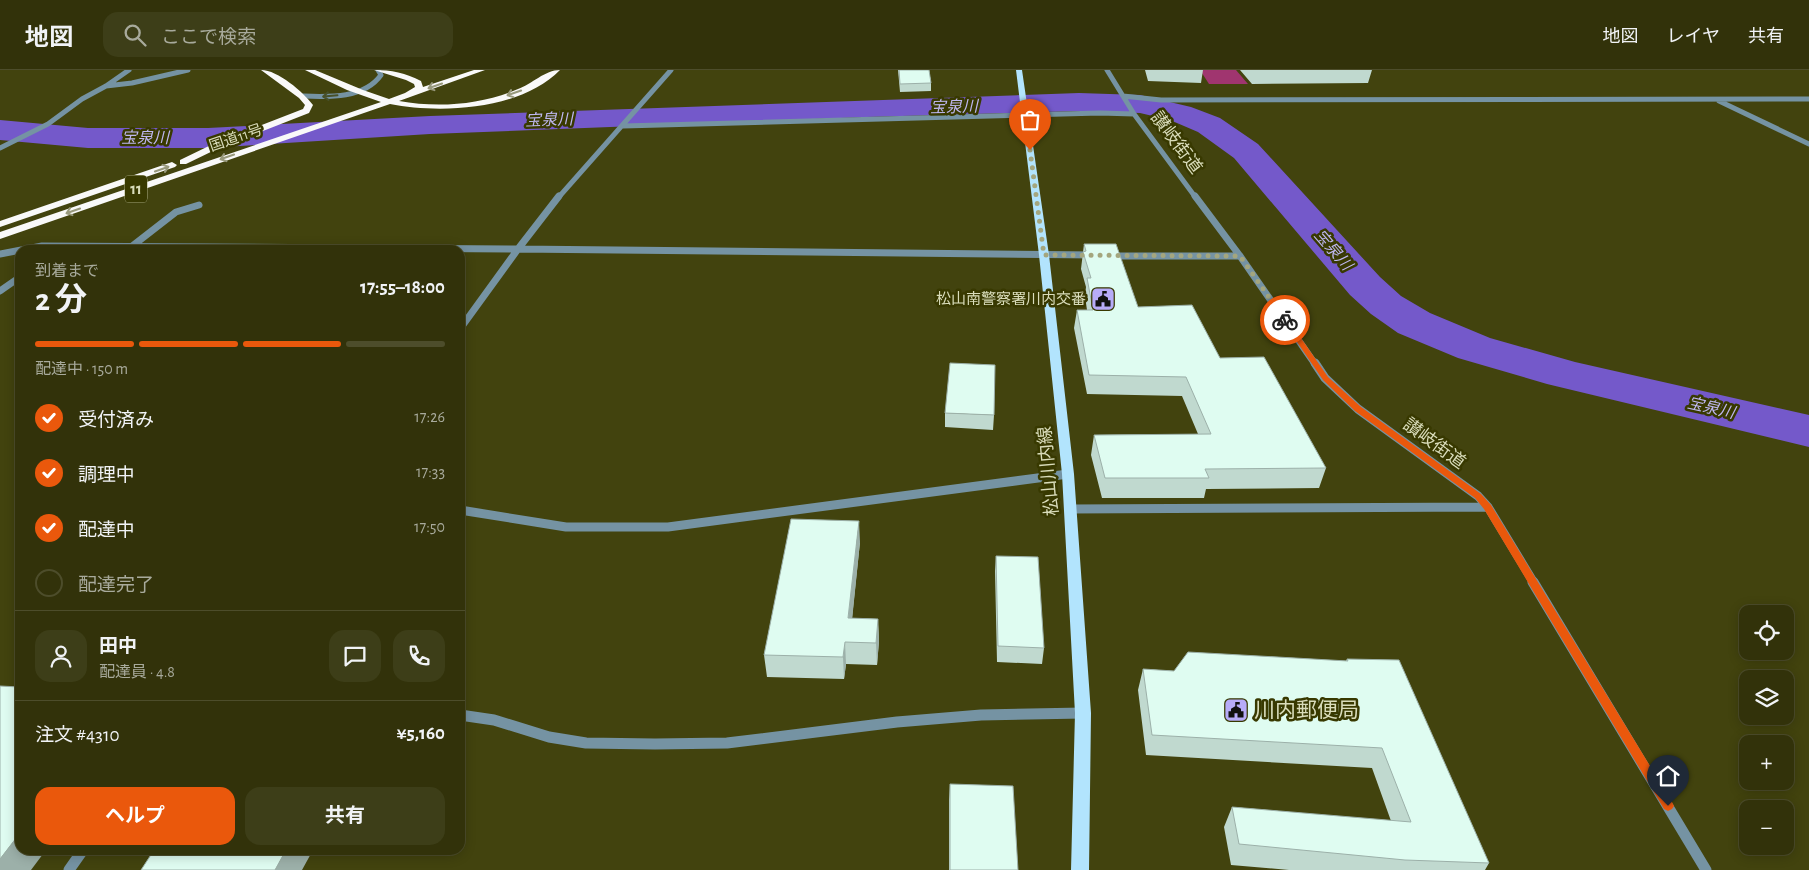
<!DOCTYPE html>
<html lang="ja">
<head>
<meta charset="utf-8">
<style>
  body { margin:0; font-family:"Alegreya Sans","Noto Sans JP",sans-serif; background:#3d3e18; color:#f1f3f6; height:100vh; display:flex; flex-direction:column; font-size:19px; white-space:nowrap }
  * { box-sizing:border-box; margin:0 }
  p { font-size:16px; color:#a8aa9c }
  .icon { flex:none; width:28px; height:28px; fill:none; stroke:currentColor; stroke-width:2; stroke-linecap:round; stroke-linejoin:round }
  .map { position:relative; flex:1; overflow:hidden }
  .drawer { position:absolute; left:15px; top:175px; width:450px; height:610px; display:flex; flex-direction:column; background:#32320a; border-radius:15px; box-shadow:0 2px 12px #0003,0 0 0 1px #4d4d2b }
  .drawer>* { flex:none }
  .tools { position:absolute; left:1739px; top:535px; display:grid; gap:10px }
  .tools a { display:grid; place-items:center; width:55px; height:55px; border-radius:10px; background:#32320a; box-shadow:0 2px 12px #0003,0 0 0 1px #4d4d2b; font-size:25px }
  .pin { position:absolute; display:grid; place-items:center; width:42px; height:42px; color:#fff; margin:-51px -21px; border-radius:50% 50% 50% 0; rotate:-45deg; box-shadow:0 0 5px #0007 }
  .pin .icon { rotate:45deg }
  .courier { position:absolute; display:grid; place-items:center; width:50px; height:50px; margin:-25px; border:4px solid #ea580c; border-radius:50%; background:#fff; color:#222; box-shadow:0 1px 6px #0007 }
  .overview em { font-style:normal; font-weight:700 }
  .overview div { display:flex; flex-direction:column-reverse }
  .overview { display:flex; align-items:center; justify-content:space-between; height:85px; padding:0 20px }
  h1 { font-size:32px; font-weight:700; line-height:38px }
  .bar { display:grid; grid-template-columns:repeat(4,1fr); gap:8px 5px; align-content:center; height:60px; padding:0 20px }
  .bar i { height:6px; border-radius:4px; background:#4d4d2b }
  .bar .active { background:#ea580c }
  .bar p { grid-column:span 4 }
  .line { display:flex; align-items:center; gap:12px; padding:0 20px; border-top:1px solid #4d4d2b }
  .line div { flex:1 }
  .round { display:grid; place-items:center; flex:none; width:52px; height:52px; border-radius:15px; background:#3d3e18 }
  ol { padding:0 20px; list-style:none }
  li { display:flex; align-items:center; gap:15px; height:55px }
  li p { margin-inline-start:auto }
  li .icon { padding:5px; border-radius:50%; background:#ea580c; color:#fff; stroke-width:4 }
  li:last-child { color:#a8aa9c }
  li i { width:28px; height:28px; border:2px solid #4d4d2b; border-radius:50% }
  .cta { display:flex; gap:10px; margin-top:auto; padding:10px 20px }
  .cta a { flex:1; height:58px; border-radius:15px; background:#ea580c; color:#fff; font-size:20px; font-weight:700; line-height:58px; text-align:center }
  .cta a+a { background:#3d3e18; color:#f1f3f6 }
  header { display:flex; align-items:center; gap:30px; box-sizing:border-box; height:70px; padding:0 25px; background:#32320a; border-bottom:1px solid #4d4d2b }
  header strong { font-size:24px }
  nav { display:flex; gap:28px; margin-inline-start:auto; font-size:18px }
  .search { width:350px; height:45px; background:#3d3e18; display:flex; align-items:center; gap:12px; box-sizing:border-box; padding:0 18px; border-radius:15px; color:#a8aa9c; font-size:19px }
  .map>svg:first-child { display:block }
  .green { fill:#a0356f }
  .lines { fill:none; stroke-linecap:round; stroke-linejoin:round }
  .river { fill:#7459ca; fill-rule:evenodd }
  .minor-far3 { stroke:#7593a3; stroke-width:5 }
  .minor-far2 { stroke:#7593a3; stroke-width:7 }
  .minor-far1 { stroke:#7593a3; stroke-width:9 }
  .minor { stroke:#7593a3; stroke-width:11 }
  .major { fill:#b2e4fd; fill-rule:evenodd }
  .highway { fill:#f9f9f9; fill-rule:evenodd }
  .wall { fill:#c0d9cf }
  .shaded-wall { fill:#9cb0a9 }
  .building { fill:#dffcf1; stroke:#9cb0a9 }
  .oneway { stroke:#98997c }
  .oneway2 { stroke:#475029 }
  .route { fill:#ea580c }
  .done { stroke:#a4a67e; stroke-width:5; stroke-dasharray:0 9 }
  .labels { text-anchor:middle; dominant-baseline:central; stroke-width:5; stroke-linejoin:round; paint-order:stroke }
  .far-street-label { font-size:15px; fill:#d9dcba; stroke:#383900 }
  .far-poi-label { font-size:15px; fill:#d9dcba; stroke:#383900; text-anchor:end }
  .far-water-label { font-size:16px; font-style:italic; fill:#beb7ef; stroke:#383900 }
  .shield { fill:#383900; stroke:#a9ab82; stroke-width:1 }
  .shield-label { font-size:16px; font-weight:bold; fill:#d9dcba }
  .street-label { font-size:18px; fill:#d9dcba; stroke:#383900 }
  .near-poi-label { font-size:21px; fill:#d9dcba; stroke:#383900; text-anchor:start }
</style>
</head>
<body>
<header>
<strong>地図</strong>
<div class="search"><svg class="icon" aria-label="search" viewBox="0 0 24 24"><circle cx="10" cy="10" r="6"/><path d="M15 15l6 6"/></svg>ここで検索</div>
<nav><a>地図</a><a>レイヤ</a><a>共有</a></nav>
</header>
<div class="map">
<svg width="1809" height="800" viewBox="0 0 1809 800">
  <rect width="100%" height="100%" fill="#42430e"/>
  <path class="green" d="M1200 0H1236L1248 14H1209Z"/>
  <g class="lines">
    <path class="river" d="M1079 23 1140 25 1191 37 1220 48 1258 74 1380 207 1401 226 1430 243 1490 268 1575 292 1809 345V377L1547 314 1458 288 1398 263 1371 244 1350 225 1234 88 1198 62 1170 50 1140 43 1079 41 867 47 430 64 208 78H88L0 70V50L88 58H208L430 46Z"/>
    <path class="minor-far3" d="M1107 0 1134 44 1196 128
      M106 16 132 13 188 0
      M302 26C328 27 364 29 381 5L378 0
      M1123 26 1161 30 1809 29
      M1719 31 1809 74
      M623 56 1100 43 1134 44
      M0 78 48 54 82 29 106 16 129 0
      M558 128 671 0"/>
    <path class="minor-far2" d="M1195 126 1240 186 1315 294
      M131 177 176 142 199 135
      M0 184 42 176 518 179 559 126
      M1110 186H1240
      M0 221 20 207
      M460 259 518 179 1095 185"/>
    <path class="minor-far1" d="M1315 293 1325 308 1358 339 1478 426 1488 437 1534 513
      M1071 439 1488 437
      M460 440 566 457H668L1068 404"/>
    <path class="minor" d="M1533 512 1706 800
      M460 645 494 650 549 667 586 673 655 674 727 673 897 652 981 645 1083 643
      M69 800 83 780"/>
    <path class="major" d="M1016 0H1022L1049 185 1074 404 1091 643 1089 800H1071L1075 643 1062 404 1039 185Z"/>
    <path class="highway" d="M261 0C278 0 303 22 313 35L309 43 219 78 186 94H180V90L213 74 303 39 305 35 299 28Z
      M305 0H315L363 20 389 29 405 23 415 17 414 14 406 10 374 0C391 0 406 3 421 11L423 17 474 0H485L399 31C438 38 481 35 518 19 532 14 545 0 560 0 521 40 441 44 390 34L0 169V162L381 32 347 20Z
      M172 92 177 95 175 97 0 157V151Z"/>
  </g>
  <path class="wall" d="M898 0H929L931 13V21L900 22Z
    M1145 0H1203L1201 13 1148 11Z
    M1240 0H1372L1368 13 1252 14Z
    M1084 174 1138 237 1220 288 1326 398 1319 418 1206 419 1204 428H1102L1091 385 1094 365 1198 364 1182 326 1087 324 1074 258 1077 240H1087L1085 226 1086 217 1081 199Z
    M945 343 994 345 993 360 945 357Z
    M860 472 852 548 878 549 879 571 877 595 846 594 844 609 767 607 764 585Z
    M996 486 1044 578 1042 594 997 592 995 501Z
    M1347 589 1489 793 1485 800H1289L1231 795 1224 757 1232 737 1391 751 1372 698 1146 685 1138 620 1143 599 1174 601 1346 591Z
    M950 714 1018 800H949V730Z"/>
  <path class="shaded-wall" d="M859 451 860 472 850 570 848 548Z
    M878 549 879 571 877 595 876 573Z
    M845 572 846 594 844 609 843 587Z
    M20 763V780H46L31 800H0V789Z
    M286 780H313L302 800H275Z"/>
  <path class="building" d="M899 0H929L931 13 900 14Z
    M1084 174H1116L1138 237 1192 235 1220 288 1264 287 1326 398 1205 399 1209 408H1105L1094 365 1211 364 1186 307 1089 305 1077 240H1093L1087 208H1091L1083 182 1086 181Z
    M950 293 995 295 994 345 945 343Z
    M791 449 859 451 848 548 878 549 876 573 845 572 843 587 764 585Z
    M996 486 1038 487 1044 578 998 576Z
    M1188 582 1348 591 1347 589 1399 590 1489 793 1405 790 1239 774 1232 737 1411 752 1382 678 1152 665 1143 599 1174 601Z
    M0 616 20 617V763L0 789Z
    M950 714 1013 716 1018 800H950Z
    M154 780H286L275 800H141Z"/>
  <defs><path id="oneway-shaft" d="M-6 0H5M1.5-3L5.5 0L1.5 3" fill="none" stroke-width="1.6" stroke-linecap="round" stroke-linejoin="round" transform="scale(1.25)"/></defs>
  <g class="oneway">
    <use href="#oneway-shaft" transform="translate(435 16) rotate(161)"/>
    <use href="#oneway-shaft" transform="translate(514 23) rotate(161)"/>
    <use href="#oneway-shaft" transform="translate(227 87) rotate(161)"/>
    <use href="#oneway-shaft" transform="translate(162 99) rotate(-19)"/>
    <use href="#oneway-shaft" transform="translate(73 141) rotate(161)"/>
  </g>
  <use class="oneway2" href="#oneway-shaft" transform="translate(330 26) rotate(175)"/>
  <path class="route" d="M1283 248H1287L1328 307 1361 337 1481 424 1491 435 1672 732 1674 736 1672 739 1668 741 1664 739 1484 439 1475 428 1355 341 1323 310 1282 250Z"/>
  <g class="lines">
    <path class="done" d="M1030 80 1044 185 1240 186 1285 250"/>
  </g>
  <defs>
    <g id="civic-square" transform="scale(1.25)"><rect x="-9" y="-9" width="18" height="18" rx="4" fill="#b7abf8" stroke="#383900"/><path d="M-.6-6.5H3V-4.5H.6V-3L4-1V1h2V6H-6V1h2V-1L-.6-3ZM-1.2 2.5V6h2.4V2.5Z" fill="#111"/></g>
  </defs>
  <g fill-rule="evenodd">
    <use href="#civic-square" x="1103" y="229"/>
    <use href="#civic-square" x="1236" y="640"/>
  </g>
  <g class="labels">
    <g class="far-street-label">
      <text transform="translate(236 68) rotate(-19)">国道11号</text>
    </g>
    <g class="far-poi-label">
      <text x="1086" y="229">松山南警察署川内交番</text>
    </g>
    <g class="far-water-label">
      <text transform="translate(954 37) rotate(-1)">宝泉川</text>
      <text transform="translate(549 50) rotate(-2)">宝泉川</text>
      <text x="145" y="68">宝泉川</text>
      <text transform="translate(1333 180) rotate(49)">宝泉川</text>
      <text transform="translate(1711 338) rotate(13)">宝泉川</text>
    </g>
    <rect class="shield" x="125" y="105.5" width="22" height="27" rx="4"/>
    <g class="shield-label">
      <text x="136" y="119">11</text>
    </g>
    <g class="street-label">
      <text transform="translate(1176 73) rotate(53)">讃岐街道</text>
      <text transform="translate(1434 374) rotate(36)">讃岐街道</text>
      <text transform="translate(1049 401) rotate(-95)">松山川内線</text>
    </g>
    <g class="near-poi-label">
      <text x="1254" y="640">川内郵便局</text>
    </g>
  </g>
</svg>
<div class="tools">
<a><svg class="icon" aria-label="locate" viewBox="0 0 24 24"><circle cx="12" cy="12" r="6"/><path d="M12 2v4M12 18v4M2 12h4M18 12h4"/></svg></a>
<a><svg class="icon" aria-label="layers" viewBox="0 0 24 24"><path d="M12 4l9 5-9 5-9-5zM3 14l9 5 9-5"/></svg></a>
<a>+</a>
<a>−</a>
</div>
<div class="pin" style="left:1030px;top:80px;background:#ea580c"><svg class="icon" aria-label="bag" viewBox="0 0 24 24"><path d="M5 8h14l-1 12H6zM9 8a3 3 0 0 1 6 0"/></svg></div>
<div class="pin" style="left:1668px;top:736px;background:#1f2937"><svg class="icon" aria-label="home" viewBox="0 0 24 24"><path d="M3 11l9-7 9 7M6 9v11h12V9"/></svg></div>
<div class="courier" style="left:1285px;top:250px"><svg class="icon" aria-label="bike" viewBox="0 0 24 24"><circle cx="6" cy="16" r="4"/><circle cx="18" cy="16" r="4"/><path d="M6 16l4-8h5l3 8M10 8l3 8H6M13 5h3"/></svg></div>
<section class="drawer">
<div class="overview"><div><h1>2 分</h1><p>到着まで</p></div><em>17:55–18:00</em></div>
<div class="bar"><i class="active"></i><i class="active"></i><i class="active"></i><i></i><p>配達中 · 150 m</p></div>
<ol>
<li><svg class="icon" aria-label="check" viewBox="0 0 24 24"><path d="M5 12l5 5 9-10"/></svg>受付済み<p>17:26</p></li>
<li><svg class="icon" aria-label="check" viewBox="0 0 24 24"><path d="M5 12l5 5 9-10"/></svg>調理中<p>17:33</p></li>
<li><svg class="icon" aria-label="check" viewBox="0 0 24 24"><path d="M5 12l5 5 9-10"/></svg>配達中<p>17:50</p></li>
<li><i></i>配達完了</li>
</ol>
<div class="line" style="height:90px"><a class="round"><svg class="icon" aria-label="person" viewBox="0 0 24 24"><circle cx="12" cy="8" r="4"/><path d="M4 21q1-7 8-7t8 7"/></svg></a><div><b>田中</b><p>配達員 · 4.8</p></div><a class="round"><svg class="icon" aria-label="chat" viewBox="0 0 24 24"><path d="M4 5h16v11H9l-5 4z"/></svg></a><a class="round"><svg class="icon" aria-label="phone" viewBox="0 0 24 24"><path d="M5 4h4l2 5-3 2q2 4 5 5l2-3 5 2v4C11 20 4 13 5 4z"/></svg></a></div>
<div class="line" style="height:65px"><div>注文 #4310</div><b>¥5,160</b></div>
<div class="cta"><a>ヘルプ</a><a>共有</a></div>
</section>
</div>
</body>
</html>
